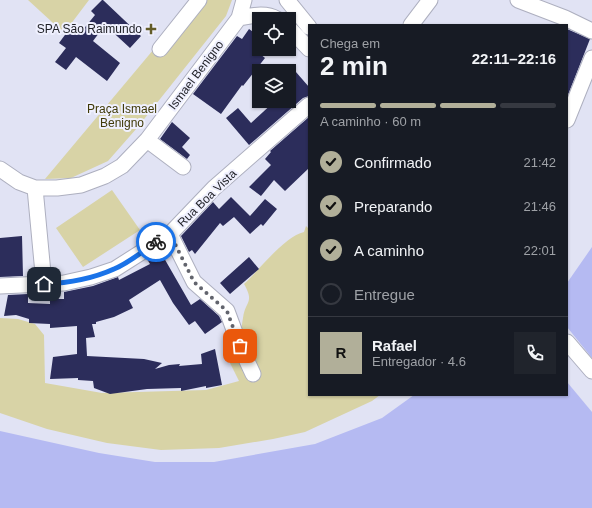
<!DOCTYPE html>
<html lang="pt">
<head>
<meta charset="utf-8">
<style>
  body { margin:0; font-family:Arial,sans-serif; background:#20242c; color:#f1f3f6; height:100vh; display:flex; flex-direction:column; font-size:15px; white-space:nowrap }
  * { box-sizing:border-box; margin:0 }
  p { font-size:13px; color:#9ea1a6 }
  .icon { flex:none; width:22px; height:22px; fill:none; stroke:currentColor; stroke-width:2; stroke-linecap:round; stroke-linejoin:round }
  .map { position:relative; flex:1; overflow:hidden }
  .side { position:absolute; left:308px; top:24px; width:260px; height:372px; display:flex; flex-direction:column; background:#171b24; border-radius:0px; box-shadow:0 1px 3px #0004 }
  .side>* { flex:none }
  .fabs { position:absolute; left:252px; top:12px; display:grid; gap:8px }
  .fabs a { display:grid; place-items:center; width:44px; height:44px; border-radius:0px; background:#171b24; box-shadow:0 1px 3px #0004; font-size:20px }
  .pin { position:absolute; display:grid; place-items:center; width:34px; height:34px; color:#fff; margin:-17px; border-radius:8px; box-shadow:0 2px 6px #0006 }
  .courier { position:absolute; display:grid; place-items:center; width:40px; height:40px; margin:-20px; border:3px solid #1a73e8; border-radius:50%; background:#fff; color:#222; box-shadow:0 1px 5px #0007 }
  .head em { font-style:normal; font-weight:700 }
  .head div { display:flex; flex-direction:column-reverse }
  .head { display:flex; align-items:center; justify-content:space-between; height:68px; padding:0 12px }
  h1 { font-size:26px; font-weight:700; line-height:30px }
  .bar { display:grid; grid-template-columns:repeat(4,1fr); gap:6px 4px; align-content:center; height:48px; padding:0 12px }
  .bar i { height:5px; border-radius:3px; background:#363941 }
  .bar .active { background:#b1af99 }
  .bar p { grid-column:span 4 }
  .line { display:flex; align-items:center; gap:10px; padding:0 12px; border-top:1px solid #363941 }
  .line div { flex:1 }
  .round { display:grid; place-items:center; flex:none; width:42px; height:42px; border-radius:0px; background:#20242c }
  ol { padding:0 12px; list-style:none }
  li { display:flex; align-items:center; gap:12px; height:44px }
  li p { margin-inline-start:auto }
  li .icon { padding:4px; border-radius:50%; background:#b1af99; color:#111; stroke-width:4 }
  li:last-child { color:#9ea1a6 }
  li i { width:22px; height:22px; border:2px solid #363941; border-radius:50% }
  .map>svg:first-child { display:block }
  .green { fill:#d8d3a6 }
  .water { fill:#b5baf2 }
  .pier { fill:#e1e3f4 }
  .building { fill:#2c2d5b }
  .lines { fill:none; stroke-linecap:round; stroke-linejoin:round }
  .minor-casing { stroke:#adafbf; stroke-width:17 }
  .minor { stroke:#fff; stroke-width:15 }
  .done { stroke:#62646d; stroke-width:4; stroke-dasharray:0 7.2 }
  .route { stroke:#1a73e8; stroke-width:5 }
  .poi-dot { fill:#635c28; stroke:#eff0fe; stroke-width:1.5 }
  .labels { text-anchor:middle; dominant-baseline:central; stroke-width:4; stroke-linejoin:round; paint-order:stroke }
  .poi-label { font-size:12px; fill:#1e1f25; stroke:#eff0fe; text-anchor:end }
  .street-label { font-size:12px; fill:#1e1f25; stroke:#eff0fe }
  .park-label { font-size:12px; fill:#403a08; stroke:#eff0fe }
</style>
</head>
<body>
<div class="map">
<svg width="592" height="508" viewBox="0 0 592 508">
  <rect width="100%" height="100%" fill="#e1e3f4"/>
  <path class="green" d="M28 0H89L64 33Z
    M195 0H232L226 16 137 128 108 161 71 178 45 179Z
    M112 190 140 230 83 267 56 228Z
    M306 226 309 229V395H380L372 401 305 432 273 439 219 448 161 450 107 443 47 429 0 413V318L18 319 35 324 44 335 45 383 102 393 206 390 239 381 227 357 241 347C241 337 241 327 243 318 245 301 255 303 244 284 259 270 285 236 304 232Z"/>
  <path class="water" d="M592 247V508H0V431L99 453 155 462H214L315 444 382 418 414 395H567V283Z"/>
  <path class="pier" d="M567 327 592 358V412L567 382Z"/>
  <path class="building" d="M102 0H103L141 36 130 48 105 25 93 41 120 63 107 81 76 57 66 70 55 62 66 48 59 43 73 24 82 31 95 15 91 11Z
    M249 29 259 36V44L255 50 265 58 243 86 242 85 221 114 193 94 237 36 242 39Z
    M567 29 590 39 568 95H567Z
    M289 64 309 87V96L303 98 249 145 226 118 238 108 251 123 275 101H289Z
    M309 117V168L285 191 274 180 261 196 249 187 271 165 265 159 271 152 270 151Z
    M172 122 190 138 182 147 190 155 187 159 160 139Z
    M231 197 250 216 265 199 277 209 263 226 261 224 250 234 234 217 223 226 220 223 195 254 192 250 189 252 181 236 213 202 219 209Z
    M22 236 23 276 0 277V238Z
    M160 251 191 305 200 299 219 316 222 322 205 334 195 321 189 325 173 303 160 280 129 300 133 308 114 317 96 322V324H92L95 337 86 338 87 356 144 359 162 363 155 369 169 365 180 364 179 366 202 364 201 354 215 349 222 385 206 388V386L181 391V388L147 389 110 394 94 388 93 381 78 380V378L50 379 53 357 77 354V326L50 328V324L29 323V319L16 315 4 316 8 295 28 294V303L50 304V299H64V292L93 286 118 277 119 280 150 264 147 259Z
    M249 257 259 269 230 294 220 283Z"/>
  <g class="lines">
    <g class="minor-casing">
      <path id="minor" d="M287 0 309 27
        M518 0 565 18 592 31
        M239 18C251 16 265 12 277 19
        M411 25 430 0
        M289 28 309 49
        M160 49 199 0
        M567 120 592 58
        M147 140 183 167
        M0 169 19 182 35 188H57L81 185 105 176 122 166 147 140 239 18 244 0
        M35 188 44 284
        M170 234 194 282 227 311 240 346 253 374
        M0 286 64 283 91 277 115 269 170 234 214 188 309 105
        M567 342 592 371"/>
    </g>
    <use href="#minor" class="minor"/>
  </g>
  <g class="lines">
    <path class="done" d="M156 242 170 234 194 282 227 311 240 346"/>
    <path class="route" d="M44 284C68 283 92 279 114 269 129 263 143 251 156 242"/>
  </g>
  <path class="poi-dot" d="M149 23h4v4h4v4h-4v4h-4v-4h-4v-4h4z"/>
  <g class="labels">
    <g class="poi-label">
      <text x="142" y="29">SPA São Raimundo</text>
    </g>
    <g class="street-label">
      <text transform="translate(196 75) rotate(-53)">Ismael Benigno</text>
      <text transform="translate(207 198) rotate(-44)">Rua Boa Vista</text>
    </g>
    <g class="park-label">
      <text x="122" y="109">Praça Ismael<tspan x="122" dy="14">Benigno</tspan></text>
    </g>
  </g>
</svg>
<div class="fabs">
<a><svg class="icon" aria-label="locate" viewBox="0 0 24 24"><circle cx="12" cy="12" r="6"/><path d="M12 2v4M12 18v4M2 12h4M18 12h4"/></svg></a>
<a><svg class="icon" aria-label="layers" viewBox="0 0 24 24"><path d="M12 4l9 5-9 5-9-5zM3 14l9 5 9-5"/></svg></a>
</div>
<div class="pin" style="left:240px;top:346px;background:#ea580c"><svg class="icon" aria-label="bag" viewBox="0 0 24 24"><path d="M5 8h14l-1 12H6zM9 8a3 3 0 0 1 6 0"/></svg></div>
<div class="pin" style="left:44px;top:284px;background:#1f2937"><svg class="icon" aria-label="home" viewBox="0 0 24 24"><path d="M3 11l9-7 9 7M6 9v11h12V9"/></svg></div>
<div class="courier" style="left:156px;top:242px"><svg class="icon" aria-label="bike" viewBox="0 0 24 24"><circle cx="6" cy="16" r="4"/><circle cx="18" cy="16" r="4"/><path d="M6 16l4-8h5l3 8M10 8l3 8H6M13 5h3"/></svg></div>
<section class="side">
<div class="head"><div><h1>2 min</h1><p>Chega em</p></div><em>22:11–22:16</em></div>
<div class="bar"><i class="active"></i><i class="active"></i><i class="active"></i><i></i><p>A caminho · 60 m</p></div>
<ol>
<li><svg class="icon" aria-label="check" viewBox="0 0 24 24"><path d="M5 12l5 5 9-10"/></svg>Confirmado<p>21:42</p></li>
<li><svg class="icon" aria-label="check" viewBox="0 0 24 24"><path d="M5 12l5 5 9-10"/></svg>Preparando<p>21:46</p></li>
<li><svg class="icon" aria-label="check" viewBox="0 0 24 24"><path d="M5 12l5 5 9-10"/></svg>A caminho<p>22:01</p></li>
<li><i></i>Entregue</li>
</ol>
<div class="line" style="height:72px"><b class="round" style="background:#b1af99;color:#111">R</b><div><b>Rafael</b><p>Entregador · 4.6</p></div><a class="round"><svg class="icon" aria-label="phone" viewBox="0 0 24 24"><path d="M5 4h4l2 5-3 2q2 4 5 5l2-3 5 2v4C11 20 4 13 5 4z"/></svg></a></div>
</section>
</div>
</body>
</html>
